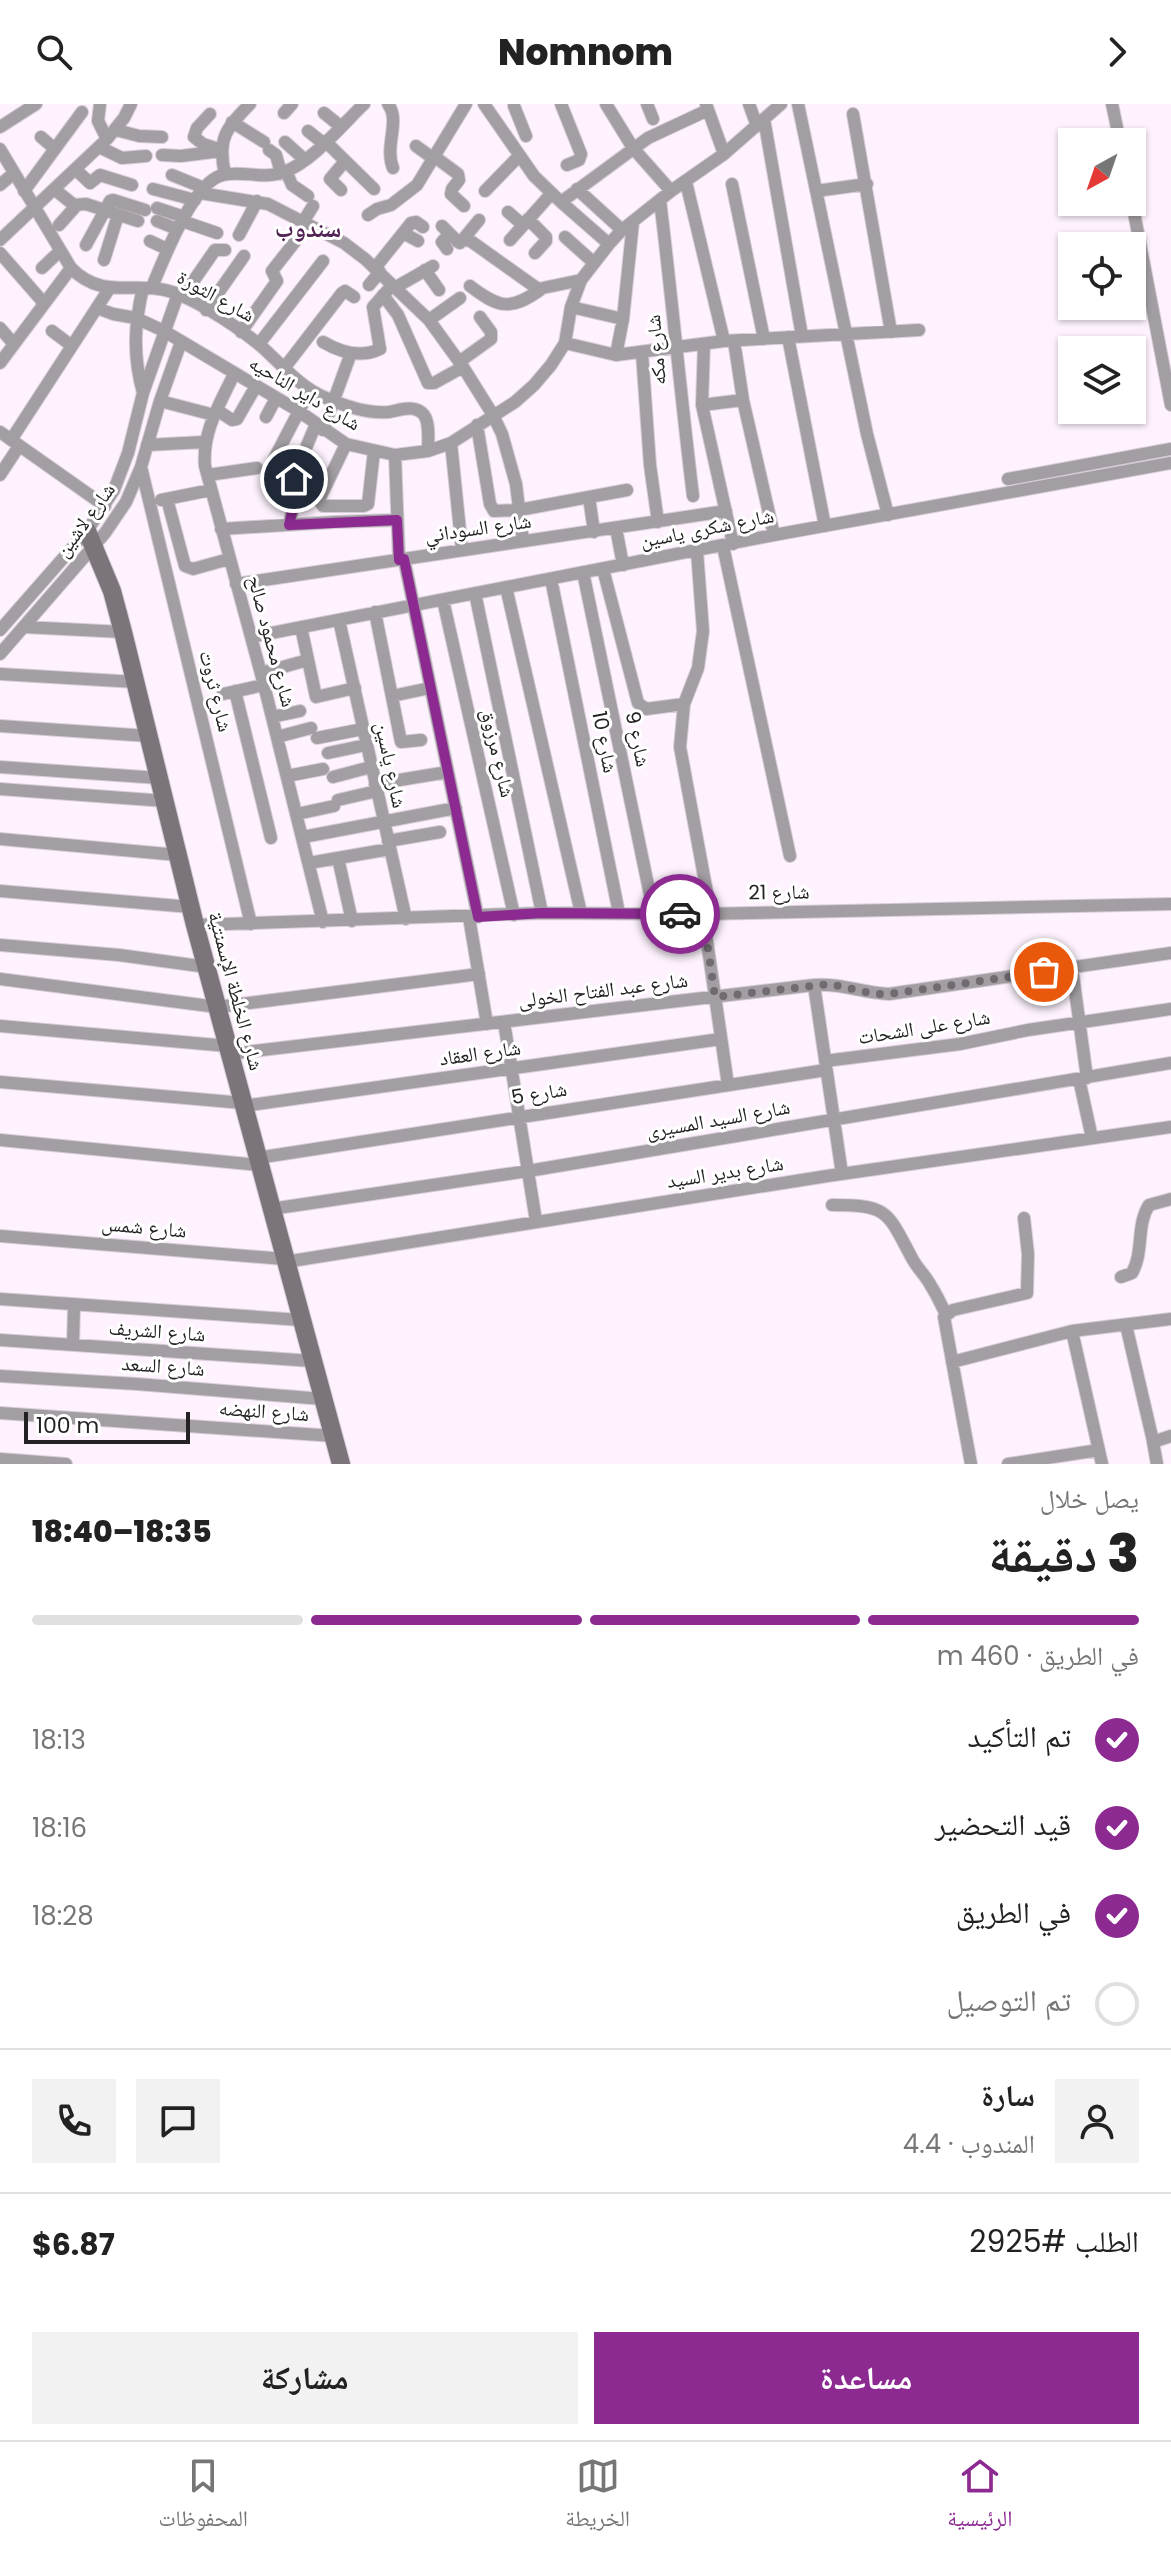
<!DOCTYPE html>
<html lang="ar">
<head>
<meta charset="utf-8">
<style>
  body { margin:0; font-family:Poppins,"Noto Naskh Arabic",sans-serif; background:#f2f2f2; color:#222; direction:rtl; height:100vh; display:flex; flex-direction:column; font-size:30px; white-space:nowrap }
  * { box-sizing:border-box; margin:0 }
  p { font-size:26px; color:#767676 }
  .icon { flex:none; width:44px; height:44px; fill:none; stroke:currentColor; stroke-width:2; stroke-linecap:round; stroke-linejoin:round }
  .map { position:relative; height:1360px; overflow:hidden; direction:ltr }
  .sheet { display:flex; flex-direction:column; background:#fff; flex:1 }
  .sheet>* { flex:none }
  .needle { width:52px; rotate:220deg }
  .controls { position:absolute; left:1058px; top:24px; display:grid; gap:16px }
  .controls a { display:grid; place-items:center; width:88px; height:88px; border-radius:0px; background:#fff; box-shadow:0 2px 6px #0004; font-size:40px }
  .scale { position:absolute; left:24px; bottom:20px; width:166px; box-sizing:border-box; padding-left:8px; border:4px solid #252226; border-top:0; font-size:22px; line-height:28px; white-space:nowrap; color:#252226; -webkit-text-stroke:6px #fff; paint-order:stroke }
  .pin { position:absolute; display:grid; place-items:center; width:68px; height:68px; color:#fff; margin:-34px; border:4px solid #fff; border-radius:50%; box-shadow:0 2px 8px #0007 }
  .courier { position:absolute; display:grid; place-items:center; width:80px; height:80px; margin:-40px; border:6px solid #8c2a92; border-radius:50%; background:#fff; color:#222; box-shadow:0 2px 10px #0007 }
  .summary em { font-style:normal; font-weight:800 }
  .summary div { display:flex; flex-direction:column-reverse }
  .summary { display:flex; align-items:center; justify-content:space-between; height:136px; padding:0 32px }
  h1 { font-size:52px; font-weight:800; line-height:60px }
  .bar { display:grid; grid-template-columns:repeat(4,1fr); gap:12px 8px; align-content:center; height:96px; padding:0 32px }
  .bar i { height:10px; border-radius:6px; background:#e0e0e0 }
  .bar .selected { background:#8c2a92 }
  .bar p { grid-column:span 4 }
  .line { display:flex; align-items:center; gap:20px; padding:0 32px; border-top:2px solid #e0e0e0 }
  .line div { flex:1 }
  .round { display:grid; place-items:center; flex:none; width:84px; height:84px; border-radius:0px; background:#f2f2f2 }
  ol { padding:0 32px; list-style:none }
  li { display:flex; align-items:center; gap:24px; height:88px }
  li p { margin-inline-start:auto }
  li .icon { padding:8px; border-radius:50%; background:#8c2a92; color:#fff; stroke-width:4 }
  li:last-child { color:#767676 }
  li i { width:44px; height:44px; border:4px solid #e0e0e0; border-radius:50% }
  .button { display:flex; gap:16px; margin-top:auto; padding:16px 32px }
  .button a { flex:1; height:92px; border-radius:0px; background:#8c2a92; color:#fff; font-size:32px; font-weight:800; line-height:92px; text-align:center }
  .button a+a { background:#f2f2f2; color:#222 }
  header { display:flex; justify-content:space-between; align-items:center; height:104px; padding:0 32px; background:#fff; font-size:36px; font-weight:800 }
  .dock { display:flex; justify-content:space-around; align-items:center; height:112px; border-top:2px solid #e0e0e0; background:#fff; font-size:22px; color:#767676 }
  .dock a { display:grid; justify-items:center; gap:4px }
  .dock .selected { color:#8c2a92 }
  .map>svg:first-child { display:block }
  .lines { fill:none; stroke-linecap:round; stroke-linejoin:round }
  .street-casing { stroke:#d6cdd6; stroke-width:14 }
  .secondary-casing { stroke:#d6cdd6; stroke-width:20 }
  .street { stroke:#a39ea3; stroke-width:12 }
  .secondary { stroke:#7b757b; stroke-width:18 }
  .done { stroke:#716b71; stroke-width:8; stroke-dasharray:0 14.4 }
  .route { stroke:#8c2a92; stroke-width:10 }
  .labels { text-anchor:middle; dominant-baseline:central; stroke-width:6; stroke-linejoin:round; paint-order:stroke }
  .street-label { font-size:20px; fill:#252226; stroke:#fff }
  .quarter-label { font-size:24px; font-weight:bold; fill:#522355; stroke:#fff }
</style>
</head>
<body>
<header><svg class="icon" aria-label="forward" viewBox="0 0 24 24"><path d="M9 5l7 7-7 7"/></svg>Nomnom<svg class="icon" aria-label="search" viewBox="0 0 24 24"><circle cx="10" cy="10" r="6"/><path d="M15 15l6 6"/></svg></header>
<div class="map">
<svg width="1171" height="1360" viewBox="0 0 1171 1360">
  <rect width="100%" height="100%" fill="#fdf2fd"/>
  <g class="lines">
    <g class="street-casing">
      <path id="street" d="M100 0 98 17 107 35
        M388 0C401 17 384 42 393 64
        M484 0 534 72 561 98 609 140
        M561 0 581 50 579 56 567 61
        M606 0 633 44 671 87
        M647 0 653 15
        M706 0 724 50
        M749 0 757 22
        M798 0 867 330 888 411
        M1112 0 1120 38
        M514 2 526 32
        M284 9 292 0
        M324 9 340 22
        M210 10 197 24 194 33 203 40 218 45
        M853 10 891 228
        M764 15 802 232
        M232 18 264 38
        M0 23 36 0
        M116 26 139 32 162 33
        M308 27 323 39
        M41 33 55 45
        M325 37 374 85
        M285 38 305 56
        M416 42 434 55
        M99 43 122 54 146 52
        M0 45 71 164C105 199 140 173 180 191 206 202 241 225 262 243 281 260 301 284 324 293 344 302 367 310 389 308 400 306 415 300 424 311 430 319 428 337 428 347
        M269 46 276 51 281 69
        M162 51 181 52 221 47
        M435 53 458 70 459 76 452 85 451 90 464 102
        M75 65 90 79 100 71 132 81
        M286 67 292 81 308 92
        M225 70C217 35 226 24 250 0
        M172 71 204 84
        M686 78 724 237
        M732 80 764 235
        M0 81 14 69
        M54 85 74 101 86 100 138 117
        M153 85 195 96
        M577 85 622 126
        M341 86 330 75 345 57
        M24 87 82 8
        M485 87 519 52
        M816 87 867 80
        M200 89 268 100 344 139 365 155 429 216 463 263 493 311 502 330 516 380 523 437
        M660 96C672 195 681 294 693 392
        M561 98 648 34 708 6
        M1132 98 1171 301
        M157 104 184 113
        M508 108 523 121
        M368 111 377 105 391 101 417 81 466 0
        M528 115 546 133V137L535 149
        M157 117 177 125
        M182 117 217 129
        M303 118 313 102
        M59 121 76 102
        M442 122 458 138 467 136 472 138 538 185 581 176
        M403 129 418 137
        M239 131 257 97
        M565 133 593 158
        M0 136 107 35 124 14 131 0
        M510 136 551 90
        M150 137 167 145
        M460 139 479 116
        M86 141 110 97 113 96 145 106
        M447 145 442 138 449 130
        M0 149 43 198
        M104 156 118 111
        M42 164 60 147
        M375 164 411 119 416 118 423 123
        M425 166 439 186
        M369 181 380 168
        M470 182C499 204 510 207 540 186
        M152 183C163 157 193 77 223 71 243 66 264 76 284 68 312 58 342 21 364 0
        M396 183 433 162
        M143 184C134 221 133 252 143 289
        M383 191 398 211 428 279H434L463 263
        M183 192 215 146H225
        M571 203 623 215
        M97 204 113 210 136 214 164 227 297 306 346 340 395 351 428 347 451 339 515 298 534 281 551 261 565 239 571 203 581 176 609 140 622 126 671 87 724 50 781 0
        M206 206 244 152
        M429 216 460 194
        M0 224 13 239
        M52 227 72 242
        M241 228 277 177 272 167 308 121
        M788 233 825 422
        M734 237 743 296 774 431
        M323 238C340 248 361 254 380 245L373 203 388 186
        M565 239 616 251 724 237 919 226
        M259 240 323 157
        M704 240 702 301 733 440
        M642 249 650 361 658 418
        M616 251 623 215 633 118
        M459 258 491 235V228L480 213
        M0 259 71 164
        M285 263 342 189 345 187 354 193
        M234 270C220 300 202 327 205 362L264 581 323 818
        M160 297 214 311
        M702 301 743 296
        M217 306 232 316 237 315 256 282
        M266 313 276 294
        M477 321 490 400 494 407 519 406 627 386
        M323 326 351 249
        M0 328 105 402
        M11 336 109 185
        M451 339 462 446
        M346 340 319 396 323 402H364L368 400 374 347
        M147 341 204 338
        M395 351 399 456
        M274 355 310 286
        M141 363 251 820
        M0 371 19 342
        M208 371 257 364
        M1008 375 1171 345
        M589 393 594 428
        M167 395 185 462 193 465 229 455
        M161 396 211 386
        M289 421 298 383 294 372 316 320
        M616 424 623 461
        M221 425 335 418 397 416
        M723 442 790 752
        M697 447 703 527 698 564 684 600 680 643 711 810
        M404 455 478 813
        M603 465 638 599 646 605 684 600
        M583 468 654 810
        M551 475 619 809
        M236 480 726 407
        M506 483 581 809
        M475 489 542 809
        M443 496 514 811
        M375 508 401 638 421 636
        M339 516 406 815
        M24 523 123 528
        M301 523 316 593 355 584
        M0 526 87 427 114 386 128 349 143 289 178 190
        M251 533 774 431 1171 359
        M0 550 105 429 126 398 141 363 160 297 181 238
        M261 569 308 556
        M0 570 136 578
        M235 587 271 734
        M223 590 264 581
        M392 592 430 584
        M272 613 300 607
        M0 622 149 632
        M277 633 311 624
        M317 634 363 625
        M328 649 366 641
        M0 663 159 674
        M287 672 323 665
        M333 673 371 663
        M375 680 448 668
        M0 685 165 697
        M338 696 377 687
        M297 710 334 702
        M303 733 456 704
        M0 735 178 751
        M388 737 440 728
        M338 754 352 817
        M309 759 390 745
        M0 787 191 803
        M703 810 728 981
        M469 813 487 920
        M195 821 542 809 703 810 1171 800
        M0 841 119 851 207 863
        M1072 864 1087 974
        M0 875 217 903 479 870
        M814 881 842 1070
        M504 918 536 1117
        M0 922 228 942
        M229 950 814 881C841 879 863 889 889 890L1171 849
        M825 957 960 940 1028 926 1171 905
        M1079 975 1092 1034
        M0 978 243 999
        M243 1002 721 935
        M0 1036 259 1061
        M257 1054 826 966
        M832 1101C890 1101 887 1108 913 1156 918 1165 926 1172 931 1182 937 1191 941 1201 946 1210
        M271 1105 528 1067 1171 959
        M0 1132 284 1155
        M285 1158 827 1072 1171 1023
        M1121 1173 1132 1169C1144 1148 1136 1121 1149 1101L1171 1095
        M0 1195 301 1216
        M1126 1221 1153 1337
        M1072 1227 1102 1360
        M0 1236 312 1257
        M73 1241 74 1202
        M952 1258 1072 1227 1171 1215
        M0 1272 137 1280 323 1295
        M0 1309 334 1332
        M0 1355 66 1360
        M971 1360 944 1213 953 1206 1027 1189 1028 1150 1024 1114
        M1008 1360 1099 1346
        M1157 1360 1153 1338 1171 1332"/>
    </g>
    <g class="secondary-casing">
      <path id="secondary" d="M87 427 112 487 123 528 195 821 341 1360"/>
    </g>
    <use href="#street" class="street"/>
    <use href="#secondary" class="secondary"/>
  </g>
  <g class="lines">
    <path class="done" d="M680 810H703L715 893 830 880 875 890H889L1044 868"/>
    <path class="route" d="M294 375 298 383 289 421 397 416 399 456 404 455 478 813 542 809 680 810"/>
  </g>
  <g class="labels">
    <g class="street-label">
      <text transform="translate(216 192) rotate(29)">شارع الثورة</text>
      <text transform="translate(656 246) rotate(-95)">شارع مكه</text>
      <text transform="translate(305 289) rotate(31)">شارع داير الناحيه</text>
      <text transform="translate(85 416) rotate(-54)">شارع لاشين</text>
      <text transform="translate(478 424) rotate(-8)">شارع السوداني</text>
      <text transform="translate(707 424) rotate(-11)">شارع شكرى ياسين</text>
      <text transform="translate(272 537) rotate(75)">شارع محمود صالح</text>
      <text transform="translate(216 587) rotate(76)">شارع ثروت</text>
      <text transform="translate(638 635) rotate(78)">شارع 9</text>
      <text transform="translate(605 638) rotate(79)">شارع 10</text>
      <text transform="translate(498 649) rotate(77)">شارع مرزوق</text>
      <text transform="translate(391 661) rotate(78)">شارع ياسين</text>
      <text transform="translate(779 788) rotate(-1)">شارع 21</text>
      <text transform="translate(603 886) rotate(-7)">شارع عبد الفتاح الخولى</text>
      <text transform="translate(236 887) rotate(75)">شارع الخلطة الإسمنتية</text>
      <text transform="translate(924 923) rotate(-9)">شارع على الشحات</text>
      <text transform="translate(480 949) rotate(-8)">شارع العقاد</text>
      <text transform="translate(539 989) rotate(-9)">شارع 5</text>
      <text transform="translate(718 1015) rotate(-10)">شارع السيد المسيرى</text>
      <text transform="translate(725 1068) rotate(-9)">شارع بدير السيد</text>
      <text transform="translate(144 1123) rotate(5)">شارع شمس</text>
      <text transform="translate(157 1227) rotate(4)">شارع الشريف</text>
      <text transform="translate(163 1262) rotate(4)">شارع السعد</text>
      <text transform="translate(264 1307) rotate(4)">شارع النهضه</text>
    </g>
    <g class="quarter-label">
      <text x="308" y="124">سندوب</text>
    </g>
  </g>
</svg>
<div class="controls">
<a><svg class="needle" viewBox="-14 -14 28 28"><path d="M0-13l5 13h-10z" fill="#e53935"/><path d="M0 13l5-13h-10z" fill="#767676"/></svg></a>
<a><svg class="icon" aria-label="locate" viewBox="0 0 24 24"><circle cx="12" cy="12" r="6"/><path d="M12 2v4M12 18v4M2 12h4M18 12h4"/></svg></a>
<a><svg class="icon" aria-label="layers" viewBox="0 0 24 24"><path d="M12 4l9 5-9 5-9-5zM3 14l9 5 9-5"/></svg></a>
</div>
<div class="scale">100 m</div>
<div class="pin" style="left:1044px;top:868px;background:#ea580c"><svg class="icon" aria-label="bag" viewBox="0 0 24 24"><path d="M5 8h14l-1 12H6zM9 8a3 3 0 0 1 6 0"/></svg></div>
<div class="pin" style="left:294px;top:375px;background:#1f2937"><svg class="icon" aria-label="home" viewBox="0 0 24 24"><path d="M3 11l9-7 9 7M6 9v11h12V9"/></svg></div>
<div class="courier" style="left:680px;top:810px"><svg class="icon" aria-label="car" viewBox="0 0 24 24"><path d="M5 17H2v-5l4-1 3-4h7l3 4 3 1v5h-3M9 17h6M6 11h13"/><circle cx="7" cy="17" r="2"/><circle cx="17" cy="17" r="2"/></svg></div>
</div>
<section class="sheet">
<div class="summary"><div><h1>3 دقيقة</h1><p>يصل خلال</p></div><em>18:35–18:40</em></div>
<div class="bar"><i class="selected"></i><i class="selected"></i><i class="selected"></i><i></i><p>في الطريق · 460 m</p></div>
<ol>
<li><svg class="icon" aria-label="check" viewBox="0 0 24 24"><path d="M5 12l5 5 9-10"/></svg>تم التأكيد<p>18:13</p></li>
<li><svg class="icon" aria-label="check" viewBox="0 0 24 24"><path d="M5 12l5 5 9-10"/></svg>قيد التحضير<p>18:16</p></li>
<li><svg class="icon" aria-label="check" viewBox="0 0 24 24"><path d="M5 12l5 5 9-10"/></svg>في الطريق<p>18:28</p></li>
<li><i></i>تم التوصيل</li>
</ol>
<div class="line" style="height:144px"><a class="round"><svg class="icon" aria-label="person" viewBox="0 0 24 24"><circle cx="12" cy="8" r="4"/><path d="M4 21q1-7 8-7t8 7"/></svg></a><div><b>سارة</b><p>المندوب · 4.4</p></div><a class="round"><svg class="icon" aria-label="chat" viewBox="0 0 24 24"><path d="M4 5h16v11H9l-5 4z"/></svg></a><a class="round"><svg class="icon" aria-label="phone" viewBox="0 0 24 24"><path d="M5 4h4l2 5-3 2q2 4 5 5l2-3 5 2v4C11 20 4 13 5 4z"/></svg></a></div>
<div class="line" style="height:104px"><div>الطلب #2925</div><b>$6.87</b></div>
<div class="button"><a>مساعدة</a><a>مشاركة</a></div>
</section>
<nav class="dock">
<a class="selected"><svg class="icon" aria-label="home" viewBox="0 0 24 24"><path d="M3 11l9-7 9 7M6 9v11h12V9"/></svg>الرئيسية</a>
<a><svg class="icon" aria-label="map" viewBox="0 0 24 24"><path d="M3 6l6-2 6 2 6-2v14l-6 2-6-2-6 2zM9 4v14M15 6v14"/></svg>الخريطة</a>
<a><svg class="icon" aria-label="saved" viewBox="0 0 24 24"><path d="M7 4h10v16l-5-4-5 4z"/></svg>المحفوظات</a>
</nav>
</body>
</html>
